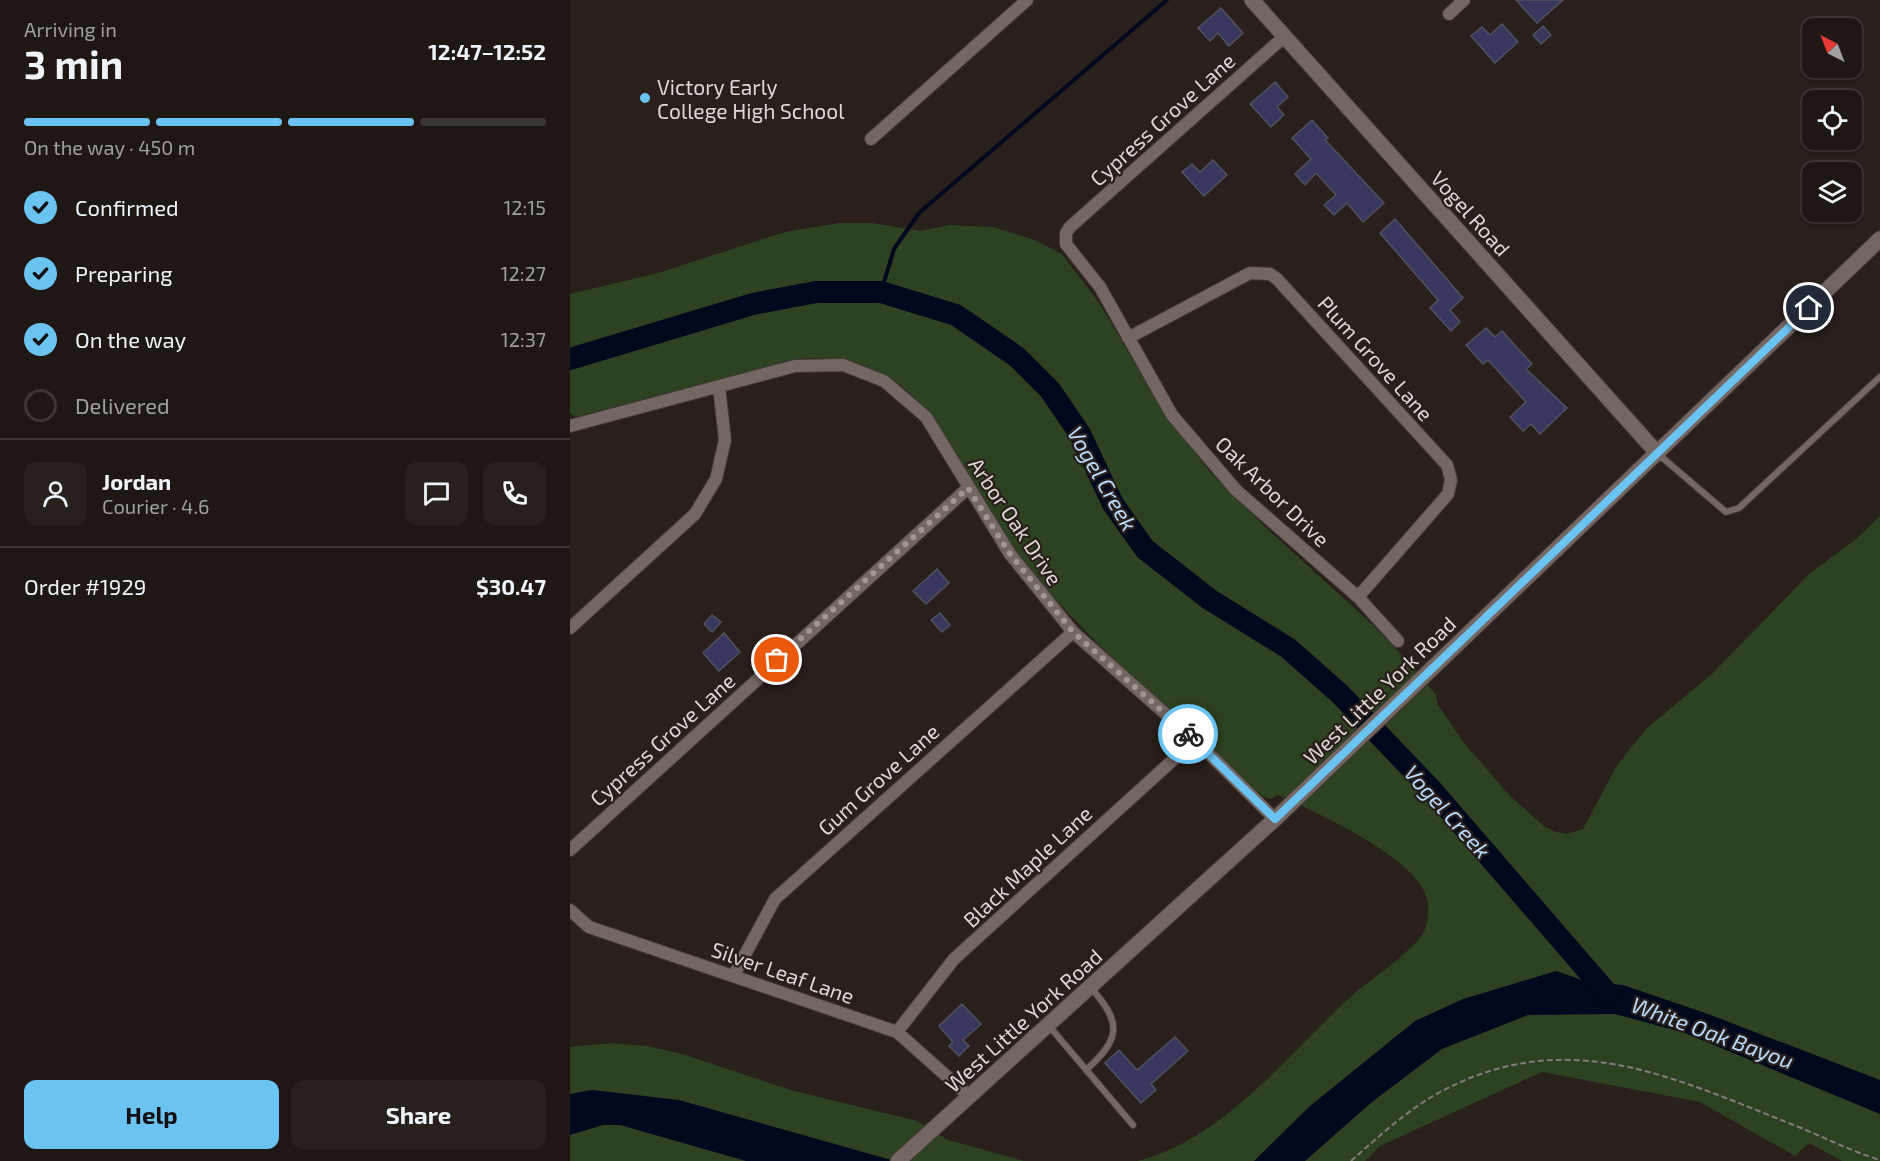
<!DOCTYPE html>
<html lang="en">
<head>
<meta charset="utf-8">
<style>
  body { margin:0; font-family:"Exo 2",sans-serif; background:#27201d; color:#f1f3f6; height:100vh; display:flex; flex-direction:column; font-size:22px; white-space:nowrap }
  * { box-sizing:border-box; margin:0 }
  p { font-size:20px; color:#a19fa0 }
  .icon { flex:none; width:33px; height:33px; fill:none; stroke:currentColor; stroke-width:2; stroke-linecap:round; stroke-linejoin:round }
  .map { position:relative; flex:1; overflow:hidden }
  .sheet { display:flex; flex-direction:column; background:#1f1714; width:570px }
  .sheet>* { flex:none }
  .needle { width:39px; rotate:318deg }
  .tools { position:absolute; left:1232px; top:18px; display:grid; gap:12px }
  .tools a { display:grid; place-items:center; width:60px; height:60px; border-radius:12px; background:#1f1714; box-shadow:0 2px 4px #0004,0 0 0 2px #3c3634; font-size:30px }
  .pin { position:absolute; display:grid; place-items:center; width:51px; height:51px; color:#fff; margin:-26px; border:3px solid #fff; border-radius:50%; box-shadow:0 2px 6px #0007 }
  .courier { position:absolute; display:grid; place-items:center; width:60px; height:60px; margin:-30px; border:4px solid #6bc3f2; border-radius:50%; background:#fff; color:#222; box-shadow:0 2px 8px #0007 }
  .headline em { font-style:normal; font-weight:700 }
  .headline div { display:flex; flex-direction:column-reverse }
  .headline { display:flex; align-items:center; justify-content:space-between; height:102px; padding:0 24px }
  h1 { font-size:39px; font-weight:700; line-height:45px }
  .bar { display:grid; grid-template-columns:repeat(4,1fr); gap:9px 6px; align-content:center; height:72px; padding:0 24px }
  .bar i { height:8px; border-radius:4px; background:#3c3634 }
  .bar .on { background:#6bc3f2 }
  .bar p { grid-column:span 4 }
  .line { display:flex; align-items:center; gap:15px; padding:0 24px; border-top:2px solid #3c3634 }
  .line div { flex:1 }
  .round { display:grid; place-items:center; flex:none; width:63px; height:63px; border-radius:12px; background:#27201d }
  ol { padding:0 24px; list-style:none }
  li { display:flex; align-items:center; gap:18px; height:66px }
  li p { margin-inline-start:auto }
  li .icon { padding:6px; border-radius:50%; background:#6bc3f2; color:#111; stroke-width:4 }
  li:last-child { color:#a19fa0 }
  li i { width:33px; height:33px; border:3px solid #3c3634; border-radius:50% }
  .cta { display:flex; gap:12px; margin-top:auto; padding:12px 24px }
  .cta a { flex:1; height:69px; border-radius:12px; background:#6bc3f2; color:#111; font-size:24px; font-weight:700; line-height:69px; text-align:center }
  .cta a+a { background:#27201d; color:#f1f3f6 }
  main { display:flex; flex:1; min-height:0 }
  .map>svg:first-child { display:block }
  .green { fill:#2d4221 }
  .water { fill:#00081e }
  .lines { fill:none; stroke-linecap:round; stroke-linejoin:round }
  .stream { stroke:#00081e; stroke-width:4 }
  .river { stroke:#00081e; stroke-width:22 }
  .building { fill:#373760; stroke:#51525d; stroke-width:1.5 }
  .lane-casing { stroke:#433a38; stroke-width:8 }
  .street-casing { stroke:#433a38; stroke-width:14 }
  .secondary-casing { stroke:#433a38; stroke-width:17 }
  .path { stroke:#857c79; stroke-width:2; stroke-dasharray:6 3; stroke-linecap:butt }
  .lane { stroke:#746763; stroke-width:6 }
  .street { stroke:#746763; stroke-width:12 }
  .secondary { stroke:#746763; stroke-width:15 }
  .done { stroke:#9f9794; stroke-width:6; stroke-dasharray:0 10.8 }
  .route { stroke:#6bc3f2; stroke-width:8 }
  .poi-dot { fill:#6bc3f2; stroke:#291f1b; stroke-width:2 }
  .labels { text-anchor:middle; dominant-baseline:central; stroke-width:4.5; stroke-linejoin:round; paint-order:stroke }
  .poi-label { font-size:21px; fill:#dfd7d5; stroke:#291f1b; text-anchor:start }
  .street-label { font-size:21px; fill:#dfd7d5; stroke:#291f1b }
  .water-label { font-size:22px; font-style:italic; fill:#b8dafc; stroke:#291f1b }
</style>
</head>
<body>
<main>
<section class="sheet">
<div class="headline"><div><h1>3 min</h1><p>Arriving in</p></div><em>12:47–12:52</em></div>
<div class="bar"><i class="on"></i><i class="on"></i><i class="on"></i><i></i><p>On the way · 450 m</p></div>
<ol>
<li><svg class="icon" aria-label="check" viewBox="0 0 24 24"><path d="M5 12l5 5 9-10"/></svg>Confirmed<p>12:15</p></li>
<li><svg class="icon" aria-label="check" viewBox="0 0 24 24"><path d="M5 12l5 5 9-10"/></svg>Preparing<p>12:27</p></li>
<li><svg class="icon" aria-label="check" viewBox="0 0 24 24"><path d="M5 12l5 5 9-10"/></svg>On the way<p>12:37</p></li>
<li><i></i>Delivered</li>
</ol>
<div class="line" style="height:108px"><a class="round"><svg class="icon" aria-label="person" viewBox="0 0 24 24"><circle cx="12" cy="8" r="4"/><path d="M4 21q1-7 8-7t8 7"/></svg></a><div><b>Jordan</b><p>Courier · 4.6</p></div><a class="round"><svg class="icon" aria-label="chat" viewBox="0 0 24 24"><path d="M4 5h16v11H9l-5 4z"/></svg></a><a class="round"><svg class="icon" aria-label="phone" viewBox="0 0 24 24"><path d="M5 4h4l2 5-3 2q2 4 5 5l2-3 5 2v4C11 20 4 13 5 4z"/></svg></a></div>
<div class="line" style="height:78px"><div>Order #1929</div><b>$30.47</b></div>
<div class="cta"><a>Help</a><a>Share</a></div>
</section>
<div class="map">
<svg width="1310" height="1161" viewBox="0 0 1310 1161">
  <rect width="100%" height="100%" fill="#291f1b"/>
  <path class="green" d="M269 223H302L351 231 379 225 422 227 465 240 492 254 530 304 594 413 640 472 693 525 803 625 844 668 866 695 868 705 894 743 940 796 975 827 986 832 997 834 1013 829 1046 767 1075 730 1144 672 1239 574 1285 540 1310 516V1161H1272L1239 1143 1225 1156 1130 1102 972 1072 810 1146 795 1161H567C652 1140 716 1057 777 1000 800 979 829 962 850 938 858 928 860 912 857 899 848 858 744 811 708 795L701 799 694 797C670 777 648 753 624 732 563 677 502 624 451 558 432 533 413 506 398 479 380 447 365 414 336 390 309 365 270 357 234 358L5 417 0 413V294L88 273 215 232Z
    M42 1043 77 1046 112 1054 221 1090 347 1121 378 1140 454 1161H0V1047Z"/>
  <path class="water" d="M986 971 1018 982 1053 985 1138 1014 1310 1080V1114L1115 1033 1045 1014 958 1015 872 1049 802 1102 735 1161H684L740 1106 845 1021 893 999Z
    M22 1090 109 1100 325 1161H176L50 1125H33L0 1135V1094Z"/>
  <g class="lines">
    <path class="stream" d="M311 292 324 249 349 213 597 0"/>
    <path class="river" d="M0 359 183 304 246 292H311L386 315 447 357 480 390 510 434 543 504 575 549 639 599 718 648 770 694 860 788 1038 994"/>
  </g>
  <path class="building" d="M946 0H993L967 23Z
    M651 8 673 33 659 46 648 33 640 41 628 28Z
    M932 24 948 42 925 63 901 36 912 27 920 35Z
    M973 26 981 35 971 44 963 35Z
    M705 82 718 97 707 107 714 115 701 127 680 104Z
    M742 120 758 138 755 140 814 203 793 222 777 203 764 215 754 205 766 195 746 173 735 185 725 174 741 159 722 138Z
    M643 160 657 175 634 196 612 172 622 164 630 172Z
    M825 219 893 298 880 310 890 322 881 331 860 308 868 300 810 233Z
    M916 328 925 337 932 331 962 364 956 369 997 408 970 434 961 424 953 431 940 417 956 402 918 360 913 364 896 345Z
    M367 569 379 583 356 604 343 591Z
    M370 613 380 625 372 632 361 620Z
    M142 615 151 622 142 632 134 624Z
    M154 633 170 652 149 671 133 653Z
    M392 1004 411 1024 393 1040 399 1046 389 1056 379 1046 383 1042 369 1026Z
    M605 1037 618 1051 581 1084 586 1090 571 1103 535 1063 549 1050 567 1070Z"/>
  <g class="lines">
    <g class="lane-casing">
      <path id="lane" d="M1088 454 1156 512 1169 508 1310 377
        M479 1026 563 1125
        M516 1070C550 1039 553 1024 521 988"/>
    </g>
    <g class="street-casing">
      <path id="street" d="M879 14 894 0
        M715 36 500 227 496 233V244L530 287 602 415 666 490 788 597 828 641
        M301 139 457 0
        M558 338 680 273 700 274 707 279 877 465 881 480 878 494 788 597
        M0 426 225 366 273 365 314 381 356 417 440 554 503 632 625 740 705 819
        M0 628 125 514 146 479 155 440 149 387
        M0 850 398 488
        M0 910 19 927 327 1032 399 1096
        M164 975 205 899 503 632
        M327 1032 384 959 625 740"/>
    </g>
    <g class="secondary-casing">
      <path id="secondary" d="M682 0 1088 454
        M328 1161 705 819 1310 239"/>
    </g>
    <path class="path" d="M781 1161C807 1138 833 1114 863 1096 991 1023 1098 1075 1221 1124 1250 1135 1280 1151 1310 1160"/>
    <use href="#lane" class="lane"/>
    <use href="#street" class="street"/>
    <use href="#secondary" class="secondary"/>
  </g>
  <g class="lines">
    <path class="done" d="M207 660 398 488 440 554 503 632 618 734"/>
    <path class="route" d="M618 734 705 819 1239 308"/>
  </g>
  <circle class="poi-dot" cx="75" cy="98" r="6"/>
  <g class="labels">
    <g class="poi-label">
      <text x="87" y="86">Victory Early<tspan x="87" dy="24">College High School</tspan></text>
    </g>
    <g class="street-label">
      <text transform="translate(592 119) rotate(-42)">Cypress Grove Lane</text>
      <text transform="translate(901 213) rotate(48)">Vogel Road</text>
      <text transform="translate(806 358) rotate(48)">Plum Grove Lane</text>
      <text transform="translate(703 491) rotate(44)">Oak Arbor Drive</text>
      <text transform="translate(446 521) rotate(56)">Arbor Oak Drive</text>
      <text transform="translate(809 690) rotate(-44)">West Little York Road</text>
      <text transform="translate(92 739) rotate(-42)">Cypress Grove Lane</text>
      <text transform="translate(308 779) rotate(-42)">Gum Grove Lane</text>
      <text transform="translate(457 866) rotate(-43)">Black Maple Lane</text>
      <text transform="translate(213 972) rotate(19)">Silver Leaf Lane</text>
      <text transform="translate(453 1020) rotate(-42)">West Little York Road</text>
    </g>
    <g class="water-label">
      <text transform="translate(533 478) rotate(60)">Vogel Creek</text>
      <text transform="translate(878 811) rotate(48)">Vogel Creek</text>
      <text transform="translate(1143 1032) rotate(20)">White Oak Bayou</text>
    </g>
  </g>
</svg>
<div class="tools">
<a><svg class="needle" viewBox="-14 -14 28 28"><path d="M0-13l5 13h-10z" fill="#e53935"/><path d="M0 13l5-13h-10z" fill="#a19fa0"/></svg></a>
<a><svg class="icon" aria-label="locate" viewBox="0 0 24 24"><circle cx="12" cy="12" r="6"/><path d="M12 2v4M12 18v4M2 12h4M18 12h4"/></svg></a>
<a><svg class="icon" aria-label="layers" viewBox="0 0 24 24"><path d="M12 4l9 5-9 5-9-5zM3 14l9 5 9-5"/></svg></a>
</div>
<div class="pin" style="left:207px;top:660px;background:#ea580c"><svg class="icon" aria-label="bag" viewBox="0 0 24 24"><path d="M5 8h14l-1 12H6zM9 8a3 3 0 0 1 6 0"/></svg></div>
<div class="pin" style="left:1239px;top:308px;background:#1f2937"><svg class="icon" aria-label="home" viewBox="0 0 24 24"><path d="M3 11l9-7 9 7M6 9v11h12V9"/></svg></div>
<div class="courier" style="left:618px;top:734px"><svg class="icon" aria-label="bike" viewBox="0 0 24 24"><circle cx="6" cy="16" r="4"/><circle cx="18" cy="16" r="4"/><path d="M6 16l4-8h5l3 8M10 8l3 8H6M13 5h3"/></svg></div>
</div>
</main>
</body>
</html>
